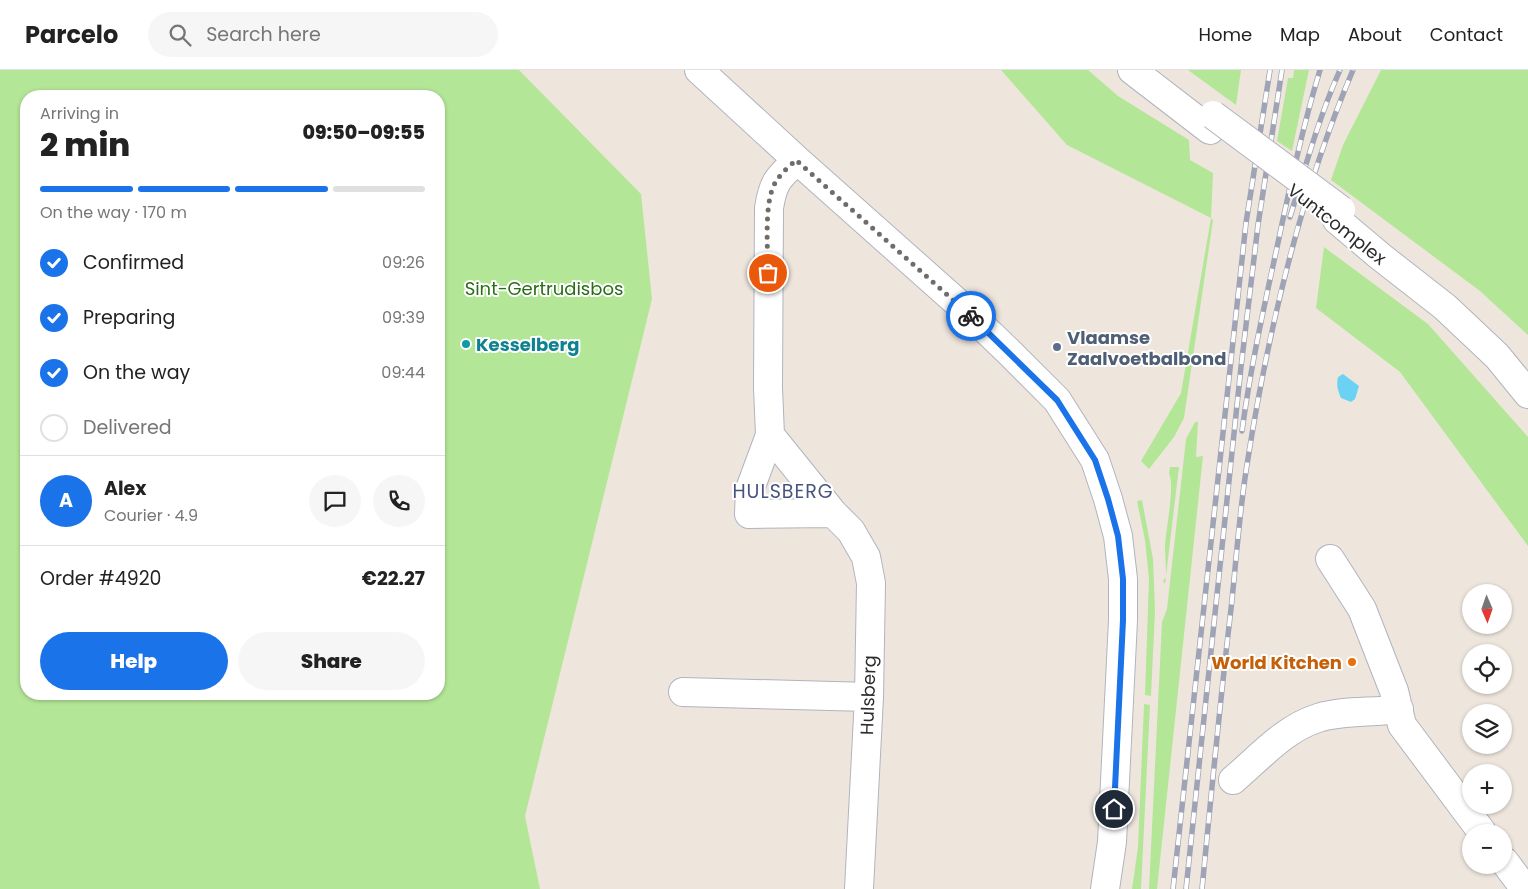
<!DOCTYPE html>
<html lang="en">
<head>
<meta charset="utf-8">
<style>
  body { margin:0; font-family:Poppins,sans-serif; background:#f6f6f6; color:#222; height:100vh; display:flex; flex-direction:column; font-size:19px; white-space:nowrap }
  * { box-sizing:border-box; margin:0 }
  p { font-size:16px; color:#767676 }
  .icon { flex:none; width:28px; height:28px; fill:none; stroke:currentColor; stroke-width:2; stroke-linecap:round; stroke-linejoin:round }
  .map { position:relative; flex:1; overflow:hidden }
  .details { position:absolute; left:20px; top:20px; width:425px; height:610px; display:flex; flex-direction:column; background:#fff; border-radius:20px; box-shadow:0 1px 4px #0004 }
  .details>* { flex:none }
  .needle { width:32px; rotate:178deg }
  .tools { position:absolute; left:1462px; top:514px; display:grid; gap:10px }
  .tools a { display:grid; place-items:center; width:50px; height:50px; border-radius:50%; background:#fff; box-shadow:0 1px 4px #0004; font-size:25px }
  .pin { position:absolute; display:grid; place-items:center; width:42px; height:42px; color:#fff; margin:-21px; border:2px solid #fff; border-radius:50%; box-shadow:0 1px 5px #0007 }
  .courier { position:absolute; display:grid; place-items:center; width:50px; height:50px; margin:-25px; border:4px solid #1a73e8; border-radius:50%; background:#fff; color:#222; box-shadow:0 1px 6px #0007 }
  .headline em { font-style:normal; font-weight:800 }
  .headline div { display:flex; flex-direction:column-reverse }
  .headline { display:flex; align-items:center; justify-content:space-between; height:85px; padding:0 20px }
  h1 { font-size:32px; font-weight:800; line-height:38px }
  .bar { display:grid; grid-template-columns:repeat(4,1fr); gap:8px 5px; align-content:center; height:60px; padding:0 20px }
  .bar i { height:6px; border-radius:4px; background:#e0e0e0 }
  .bar .active { background:#1a73e8 }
  .bar p { grid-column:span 4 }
  .line { display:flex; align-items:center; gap:12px; padding:0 20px; border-top:1px solid #e0e0e0 }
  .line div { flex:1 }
  .round { display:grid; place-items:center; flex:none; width:52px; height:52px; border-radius:26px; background:#f6f6f6 }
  ol { padding:0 20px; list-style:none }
  li { display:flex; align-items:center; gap:15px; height:55px }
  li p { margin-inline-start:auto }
  li .icon { padding:5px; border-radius:50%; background:#1a73e8; color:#fff; stroke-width:4 }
  li:last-child { color:#767676 }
  li i { width:28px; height:28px; border:2px solid #e0e0e0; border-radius:50% }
  .button { display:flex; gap:10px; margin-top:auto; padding:10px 20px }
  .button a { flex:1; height:58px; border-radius:30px; background:#1a73e8; color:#fff; font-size:20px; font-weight:800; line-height:58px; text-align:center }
  .button a+a { background:#f6f6f6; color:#222 }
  header { display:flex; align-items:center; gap:30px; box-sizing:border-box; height:70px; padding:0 25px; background:#fff; border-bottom:1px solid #e0e0e0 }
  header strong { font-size:24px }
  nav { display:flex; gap:28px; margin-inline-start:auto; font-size:18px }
  .search { width:350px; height:45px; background:#f6f6f6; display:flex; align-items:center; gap:12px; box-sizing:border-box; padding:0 18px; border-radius:28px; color:#767676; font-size:19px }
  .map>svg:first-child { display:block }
  .green { fill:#b4e697; fill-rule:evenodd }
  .water { fill:#6cd2f3 }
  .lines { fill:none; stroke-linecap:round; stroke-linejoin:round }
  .minor-casing { stroke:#b1b4bf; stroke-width:30 }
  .minor { stroke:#fff; stroke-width:28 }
  .rail-casing { stroke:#9fa3b6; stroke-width:5.5 }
  .rail { stroke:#fff; stroke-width:4; stroke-dasharray:11; stroke-linecap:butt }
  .minor-bridge-casing { stroke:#b1b4bf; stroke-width:30; stroke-linecap:butt }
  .minor-bridge { stroke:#fff; stroke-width:28 }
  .done { stroke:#6f6c69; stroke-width:5; stroke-dasharray:0 9 }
  .route { stroke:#1a73e8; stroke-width:6 }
  .culture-dot { fill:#0f9aa8; stroke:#fff; stroke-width:2 }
  .service-dot { fill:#5c6f8a; stroke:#fff; stroke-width:2 }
  .food-dot { fill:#e8710a; stroke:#fff; stroke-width:2 }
  .labels { text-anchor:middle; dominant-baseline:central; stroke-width:4; stroke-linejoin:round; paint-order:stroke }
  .street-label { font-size:18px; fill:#2b2b2b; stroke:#fff }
  .park-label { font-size:18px; fill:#2a6c17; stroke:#fff }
  .service-label { font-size:18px; font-weight:bold; fill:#4e5e75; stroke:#fff; text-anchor:start }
  .culture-label { font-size:18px; font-weight:bold; fill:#0d838f; stroke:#fff; text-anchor:start }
  .food-label { font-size:18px; font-weight:bold; fill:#c56008; stroke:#fff; text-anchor:end }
  .neighbourhood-label { font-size:19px; letter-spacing:1px; fill:#49547e; stroke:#fff }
</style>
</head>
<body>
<header>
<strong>Parcelo</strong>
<div class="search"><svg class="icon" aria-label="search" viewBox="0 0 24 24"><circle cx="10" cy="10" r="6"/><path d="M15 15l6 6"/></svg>Search here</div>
<nav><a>Home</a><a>Map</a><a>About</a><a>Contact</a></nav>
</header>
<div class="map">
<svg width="1528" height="819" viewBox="0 0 1528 819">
  <rect width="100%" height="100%" fill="#eee6dd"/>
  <path class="green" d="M0 0H519L641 124 652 229 525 746 540 819H0ZM26 26H439V624H26Z
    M1001 0H1088L1118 26 1189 70 1190 90 1213 103 1211 148 1213 150 1184 348 1174 367 1149 399 1141 391 1181 323 1211 148 1067 75Z
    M1188 0H1241L1236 35Z
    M1294 0H1309L1292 81 1277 71 1288 8H1293Z
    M1381 0H1528V265L1480 221 1331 110 1343 75Z
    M1324 177 1428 254 1528 367V476L1400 302 1316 238Z
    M1195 352H1198L1196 387 1203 386 1157 819H1149L1162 552 1167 539 1186 369Z
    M1170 397H1179L1165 514 1163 511 1166 507C1166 496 1165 486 1165 475 1166 460 1175 414 1169 404Z
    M1142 430 1153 489 1155 541 1151 626 1145 625 1149 509 1145 470 1137 431Z
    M1144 634 1150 635 1141 819H1132L1138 777Z"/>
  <path class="water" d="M1343 304 1359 316 1355 329 1351 332 1341 328C1338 321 1336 315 1338 307Z"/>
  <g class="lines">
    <g class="minor-casing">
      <path id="minor" d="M699 0 797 90 960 235 1010 283 1057 330 1095 390 1108 429 1118 466 1123 509V550L1112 772 1105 819
        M1132 0 1210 60
        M797 90C778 108 773 112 769 138L768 318 770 365 833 443 851 461 866 487 871 513 869 627 859 819
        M1337 150 1381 187 1445 237 1497 286 1528 324
        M770 365 750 419 749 444 833 443
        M1330 489 1362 539 1394 621 1402 655 1482 762
        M683 622 869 627
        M1233 710C1259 688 1285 658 1318 648 1343 640 1372 643 1399 639
        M1504 791 1525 819"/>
    </g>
    <use href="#minor" class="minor"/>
    <g class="rail-casing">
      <path id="rail" d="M1290 147C1305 98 1319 47 1340 0
        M1242 361C1250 301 1263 241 1276 182 1289 121 1302 59 1320 0
        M1173 819 1246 153 1270 0
        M1186 819 1241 297 1258 155 1282 0
        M1202 819C1211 726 1220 632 1231 539 1236 493 1239 447 1246 401 1267 265 1299 127 1353 0"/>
    </g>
    <use href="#rail" class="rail"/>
    <g class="minor-bridge-casing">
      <path id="minor-bridge" d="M1213 45 1341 140"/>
    </g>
    <use href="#minor-bridge" class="minor-bridge"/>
  </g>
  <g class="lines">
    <path class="done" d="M768 203C768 180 763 128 777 110 782 102 790 96 796 90L971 246"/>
    <path class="route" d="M971 246 1057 330 1095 390 1108 429 1118 466 1123 509V550L1114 739"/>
  </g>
  <circle class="culture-dot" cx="466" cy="274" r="5"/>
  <circle class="service-dot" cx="1057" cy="277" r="5"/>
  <circle class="food-dot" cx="1352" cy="592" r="5"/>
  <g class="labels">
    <g class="street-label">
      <text transform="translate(1337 154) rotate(38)">Vuntcomplex</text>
      <text transform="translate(868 625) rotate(-88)">Hulsberg</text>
    </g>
    <g class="park-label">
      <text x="544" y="218">Sint-Gertrudisbos</text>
    </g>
    <g class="service-label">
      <text x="1067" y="267">Vlaamse<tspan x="1067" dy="21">Zaalvoetbalbond</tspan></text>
    </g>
    <g class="culture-label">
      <text x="476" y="274">Kesselberg</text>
    </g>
    <g class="food-label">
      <text x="1342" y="592">World Kitchen</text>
    </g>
    <g class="neighbourhood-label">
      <text x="783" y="421">HULSBERG</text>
    </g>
  </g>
</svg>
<div class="tools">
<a><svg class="needle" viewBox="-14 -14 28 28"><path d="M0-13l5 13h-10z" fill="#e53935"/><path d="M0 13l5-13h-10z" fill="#767676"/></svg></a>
<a><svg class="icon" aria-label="locate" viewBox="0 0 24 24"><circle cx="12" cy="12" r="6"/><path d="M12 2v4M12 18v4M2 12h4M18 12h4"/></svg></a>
<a><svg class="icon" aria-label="layers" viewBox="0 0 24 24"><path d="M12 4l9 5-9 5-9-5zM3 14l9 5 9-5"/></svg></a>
<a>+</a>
<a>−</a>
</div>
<div class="pin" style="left:768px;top:203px;background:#ea580c"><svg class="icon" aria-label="bag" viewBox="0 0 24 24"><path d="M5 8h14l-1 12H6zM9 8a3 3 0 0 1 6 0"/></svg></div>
<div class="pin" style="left:1114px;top:739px;background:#1f2937"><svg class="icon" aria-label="home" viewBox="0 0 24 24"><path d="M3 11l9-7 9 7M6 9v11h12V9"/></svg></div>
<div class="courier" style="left:971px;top:246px"><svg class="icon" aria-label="bike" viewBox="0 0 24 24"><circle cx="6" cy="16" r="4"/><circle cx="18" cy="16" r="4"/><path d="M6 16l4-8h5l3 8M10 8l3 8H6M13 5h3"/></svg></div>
<section class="details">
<div class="headline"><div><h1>2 min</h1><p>Arriving in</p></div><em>09:50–09:55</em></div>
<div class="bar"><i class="active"></i><i class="active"></i><i class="active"></i><i></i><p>On the way · 170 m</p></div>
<ol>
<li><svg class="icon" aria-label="check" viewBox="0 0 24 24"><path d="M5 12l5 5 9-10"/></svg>Confirmed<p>09:26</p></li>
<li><svg class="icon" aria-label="check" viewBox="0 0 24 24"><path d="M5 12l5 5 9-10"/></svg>Preparing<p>09:39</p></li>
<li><svg class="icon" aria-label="check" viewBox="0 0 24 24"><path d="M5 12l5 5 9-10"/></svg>On the way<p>09:44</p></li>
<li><i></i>Delivered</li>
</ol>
<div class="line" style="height:90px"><b class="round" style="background:#1a73e8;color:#fff">A</b><div><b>Alex</b><p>Courier · 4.9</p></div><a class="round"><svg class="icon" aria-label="chat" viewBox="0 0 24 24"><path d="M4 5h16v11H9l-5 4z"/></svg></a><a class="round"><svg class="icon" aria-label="phone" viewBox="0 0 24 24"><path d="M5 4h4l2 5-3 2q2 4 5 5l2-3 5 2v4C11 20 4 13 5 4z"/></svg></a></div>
<div class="line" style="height:65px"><div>Order #4920</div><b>€22.27</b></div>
<div class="button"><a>Help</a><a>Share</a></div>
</section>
</div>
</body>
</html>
